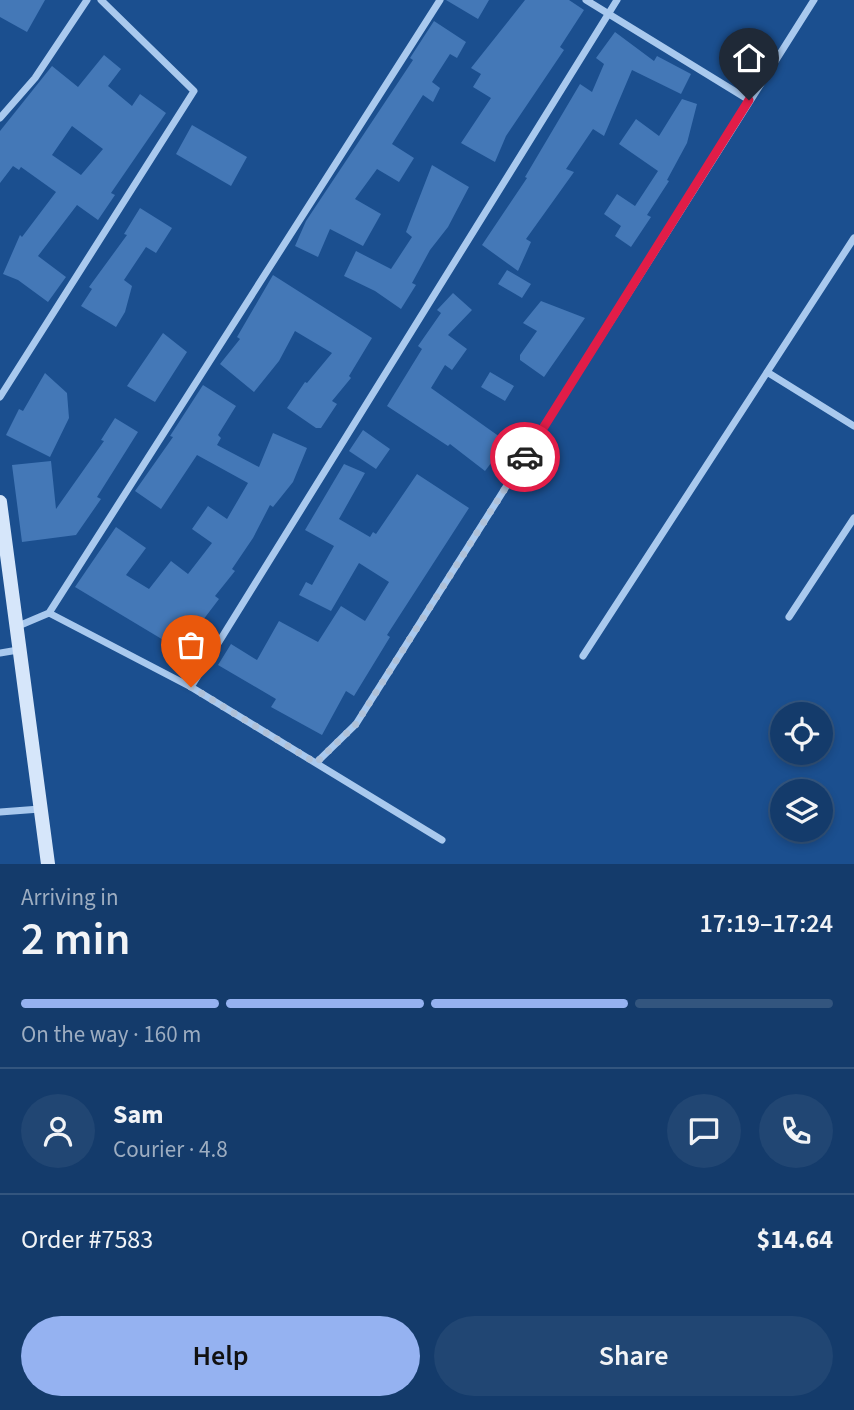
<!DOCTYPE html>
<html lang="en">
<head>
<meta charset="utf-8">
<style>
  body { margin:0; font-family:"Source Sans 3",sans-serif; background:#214673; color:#f1f3f6; height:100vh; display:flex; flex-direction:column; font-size:26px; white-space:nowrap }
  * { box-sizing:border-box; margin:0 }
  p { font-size:23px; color:#9dadc1 }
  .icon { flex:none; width:38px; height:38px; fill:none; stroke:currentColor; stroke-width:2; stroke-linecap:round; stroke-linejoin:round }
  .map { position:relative; height:864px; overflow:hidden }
  .sheet { display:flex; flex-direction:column; background:#143b6b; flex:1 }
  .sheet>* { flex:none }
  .fabs { position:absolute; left:770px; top:702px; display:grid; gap:14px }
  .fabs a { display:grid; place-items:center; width:63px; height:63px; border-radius:50%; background:#143b6b; box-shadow:0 4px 10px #0003,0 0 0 2px #33557e; font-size:35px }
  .pin { position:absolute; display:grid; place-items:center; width:60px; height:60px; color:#fff; margin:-72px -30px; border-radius:50% 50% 50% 0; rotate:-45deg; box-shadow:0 0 7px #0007 }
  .pin .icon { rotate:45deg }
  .courier { position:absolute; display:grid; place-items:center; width:70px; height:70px; margin:-35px; border:5px solid #e11d48; border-radius:50%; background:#fff; color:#222; box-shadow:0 2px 9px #0007 }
  .overview em { font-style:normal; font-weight:600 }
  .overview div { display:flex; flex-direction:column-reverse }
  .overview { display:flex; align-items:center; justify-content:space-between; height:119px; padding:0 21px }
  h1 { font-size:46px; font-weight:600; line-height:52px }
  .bar { display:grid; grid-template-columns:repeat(4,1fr); gap:10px 7px; align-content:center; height:84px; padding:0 21px }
  .bar i { height:9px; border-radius:5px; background:#33557e }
  .bar .active { background:#95b2f1 }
  .bar p { grid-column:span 4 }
  .line { display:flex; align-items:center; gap:18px; padding:0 21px; border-top:2px solid #33557e }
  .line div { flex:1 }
  .round { display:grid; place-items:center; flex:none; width:74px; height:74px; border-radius:37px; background:#214673 }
  .primary-button { display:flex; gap:14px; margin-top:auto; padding:14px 21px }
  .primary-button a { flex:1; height:80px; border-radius:42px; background:#95b2f1; color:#111; font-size:28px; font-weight:600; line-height:80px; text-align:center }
  .primary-button a+a { background:#214673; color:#f1f3f6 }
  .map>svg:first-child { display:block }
  .building { fill:#4478b7; fill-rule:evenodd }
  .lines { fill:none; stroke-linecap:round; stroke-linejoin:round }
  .minor { stroke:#a9c9ee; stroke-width:7 }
  .secondary { stroke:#d6e6fa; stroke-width:14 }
  .done { stroke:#afc1d8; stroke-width:7; stroke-dasharray:0 12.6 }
  .route { stroke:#e11d48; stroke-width:9 }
</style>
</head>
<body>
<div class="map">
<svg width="854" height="864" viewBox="0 0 854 864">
  <rect width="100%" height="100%" fill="#1b4f8f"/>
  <path class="building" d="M0 0H45L27 32 0 17Z
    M446 0H489L478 19Z
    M525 0H569L584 10 560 47 564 50 506 136 495 162 461 143 491 98 473 87 481 74 471 68Z
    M434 21 466 42 457 58 450 54 432 82 440 88 433 102 423 95 392 144 414 158 399 182 377 169 355 199 381 214 363 246 330 229 318 257 295 246 306 221 413 60 410 58Z
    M615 32 654 61 657 56 691 74 681 94 632 70 604 136 593 129 566 169 574 172 526 239 531 242 518 271 482 245 527 178 525 177 580 84 592 92 604 64 596 58Z
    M104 55 121 69 108 86 132 106 140 94 166 113 111 193 115 195 98 220 77 205 38 256 66 277 48 302 18 280 3 274 20 235 22 237 56 192 21 167 19 170 13 166 0 183V131L52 66 78 87ZM72 126 103 149 81 175 52 155Z
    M682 99 697 104 687 143 667 180 669 181 647 215 651 217 631 247 615 236 621 226 604 214 617 194 635 206 658 171 619 144 636 119 659 136Z
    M192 125 247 157 231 186 176 154Z
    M432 165 469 187 448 227 430 250 412 283 416 285 401 309 375 291 344 276 356 251 391 269 412 237 406 232Z
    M140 208 172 228 156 253 146 247 124 280 132 286 125 312 116 327 81 306 92 289 89 287 127 235 124 234Z
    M507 270 531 284 522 298 498 284Z
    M273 275 372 338 349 376 351 378 332 401 337 404 321 428H316L287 408 305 382 307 383 332 353 295 331 279 361 254 392 220 364 240 339 237 337Z
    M453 293 472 310 448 335 467 349 452 370 445 365 431 388 507 442 485 471 450 444 448 446 387 406 422 349 418 346 441 313 437 310Z
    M541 301 585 318 544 377 520 360V355L537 331 523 323Z
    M163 333 187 352 155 402 127 386Z
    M490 372 514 386 505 401 481 387Z
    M45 373 67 393 69 418 50 457 6 435 19 409 23 411Z
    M203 385 236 406 218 435 221 438 217 445 259 467 273 433 307 448 293 482 273 507 270 505 253 538 232 569 235 571 215 596 219 599 197 628 200 630 185 653 75 587 116 527 146 548 126 575 149 589 171 561 188 574 212 543 192 529 208 506 227 519 248 483 197 455 161 509 135 491 173 437 170 436Z
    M115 418 138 432 97 497 101 499 76 535 22 542 12 465 51 461 56 509 104 441 101 440Z
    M363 430 390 449 376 469 349 451Z
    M344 464 365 473 339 519 370 537 373 532 376 534 417 474 469 508 387 635 390 637 354 696 346 691 322 735 271 707 276 699 218 665 231 644 257 660 279 621 318 642 341 606 365 621 389 582 359 563 331 611 299 595 306 582 312 585 334 546 305 530Z"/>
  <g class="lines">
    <path class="minor" d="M586 0 749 100
      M0 118 35 78 87 0
      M767 372 854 426
      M0 397 194 91 101 0
      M49 613 191 687 442 840
      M789 617 854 518
      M16 627 49 613 440 0
      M0 653 18 650
      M583 656 854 238
      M191 687 617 0
      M316 763 356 724 814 0
      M0 812 40 809"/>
    <path class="secondary" d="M0 502 48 864"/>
  </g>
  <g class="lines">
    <path class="done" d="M191 687 316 763 356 724 525 457"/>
    <path class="route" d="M525 457 749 100"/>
  </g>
</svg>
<div class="fabs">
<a><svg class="icon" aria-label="locate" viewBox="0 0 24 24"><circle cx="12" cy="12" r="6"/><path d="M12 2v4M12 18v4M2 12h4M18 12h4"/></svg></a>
<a><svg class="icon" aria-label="layers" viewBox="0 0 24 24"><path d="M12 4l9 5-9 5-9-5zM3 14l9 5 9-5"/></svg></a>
</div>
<div class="pin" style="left:191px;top:687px;background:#ea580c"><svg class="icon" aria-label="bag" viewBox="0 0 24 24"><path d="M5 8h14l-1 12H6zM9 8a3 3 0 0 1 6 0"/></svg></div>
<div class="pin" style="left:749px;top:100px;background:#1f2937"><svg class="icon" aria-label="home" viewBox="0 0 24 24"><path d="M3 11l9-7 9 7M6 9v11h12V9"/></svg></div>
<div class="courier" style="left:525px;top:457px"><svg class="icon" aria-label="car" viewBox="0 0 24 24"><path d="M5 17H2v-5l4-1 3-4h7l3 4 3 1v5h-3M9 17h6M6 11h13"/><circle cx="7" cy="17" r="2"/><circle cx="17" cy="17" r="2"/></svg></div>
</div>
<section class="sheet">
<div class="overview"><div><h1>2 min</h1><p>Arriving in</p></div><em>17:19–17:24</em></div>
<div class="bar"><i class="active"></i><i class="active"></i><i class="active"></i><i></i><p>On the way · 160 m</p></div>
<div class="line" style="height:126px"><a class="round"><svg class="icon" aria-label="person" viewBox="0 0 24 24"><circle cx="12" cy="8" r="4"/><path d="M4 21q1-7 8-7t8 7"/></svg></a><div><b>Sam</b><p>Courier · 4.8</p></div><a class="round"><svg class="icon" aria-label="chat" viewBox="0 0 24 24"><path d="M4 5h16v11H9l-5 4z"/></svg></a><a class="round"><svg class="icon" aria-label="phone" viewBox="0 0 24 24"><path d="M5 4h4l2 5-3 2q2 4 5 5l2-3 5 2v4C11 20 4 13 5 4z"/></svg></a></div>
<div class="line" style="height:91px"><div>Order #7583</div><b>$14.64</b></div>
<div class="primary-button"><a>Help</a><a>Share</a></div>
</section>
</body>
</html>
